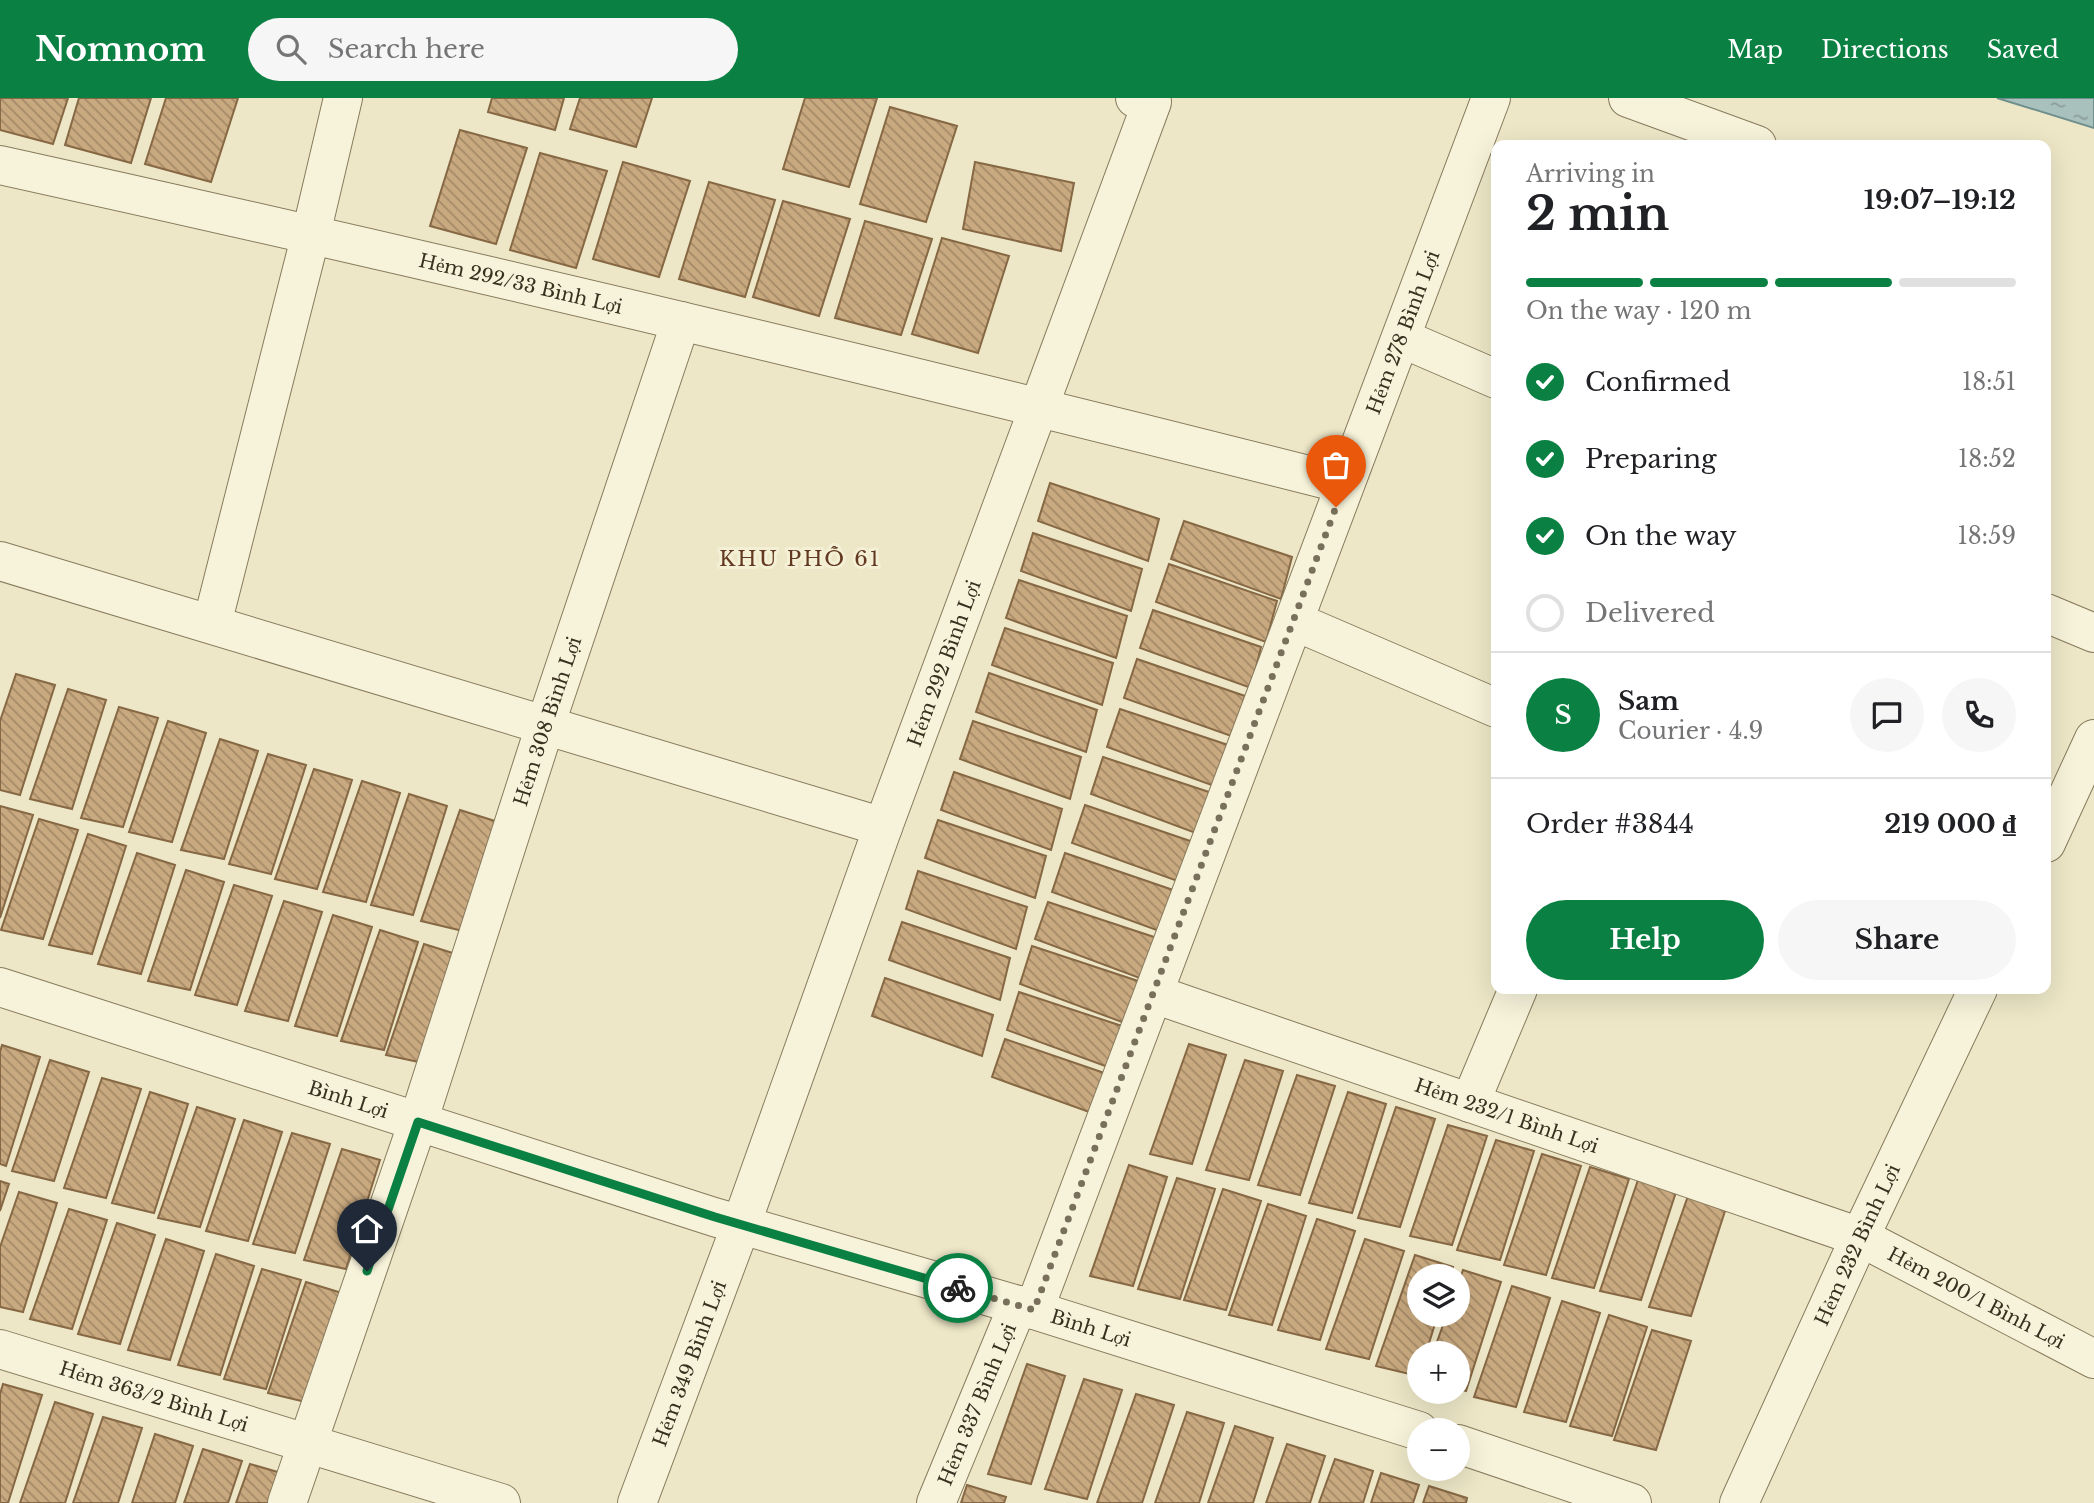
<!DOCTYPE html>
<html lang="en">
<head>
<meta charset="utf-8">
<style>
  body { margin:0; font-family:"Libre Baskerville",serif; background:#f6f6f6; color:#202124; height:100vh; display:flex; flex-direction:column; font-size:26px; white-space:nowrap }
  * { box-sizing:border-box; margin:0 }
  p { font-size:23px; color:#757577 }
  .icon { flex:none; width:38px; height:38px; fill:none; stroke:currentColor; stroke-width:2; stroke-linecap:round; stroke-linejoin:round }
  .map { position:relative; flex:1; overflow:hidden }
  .panel { position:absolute; left:1491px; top:42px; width:560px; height:854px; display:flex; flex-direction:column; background:#fff; border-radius:14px; box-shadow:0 7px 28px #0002 }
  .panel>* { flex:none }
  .buttons { position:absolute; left:1407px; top:1166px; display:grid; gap:14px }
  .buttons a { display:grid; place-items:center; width:63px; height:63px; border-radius:50%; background:#fff; box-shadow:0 7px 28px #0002; font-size:35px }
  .pin { position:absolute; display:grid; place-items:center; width:60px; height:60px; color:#fff; margin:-72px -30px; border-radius:50% 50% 50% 0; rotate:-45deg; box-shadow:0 0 7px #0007 }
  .pin .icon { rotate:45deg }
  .courier { position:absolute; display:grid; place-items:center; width:70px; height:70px; margin:-35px; border:5px solid #0b8043; border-radius:50%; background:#fff; color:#222; box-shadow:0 2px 9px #0007 }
  .summary em { font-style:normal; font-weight:800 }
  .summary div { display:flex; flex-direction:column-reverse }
  .summary { display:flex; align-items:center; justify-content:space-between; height:119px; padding:0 35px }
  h1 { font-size:46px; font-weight:800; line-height:52px }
  .bar { display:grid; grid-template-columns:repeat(4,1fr); gap:10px 7px; align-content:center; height:84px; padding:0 35px }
  .bar i { height:9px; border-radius:5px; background:#e0e0e0 }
  .bar .active { background:#0b8043 }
  .bar p { grid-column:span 4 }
  .line { display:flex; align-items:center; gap:18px; padding:0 35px; border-top:2px solid #e0e0e0 }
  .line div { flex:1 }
  .round { display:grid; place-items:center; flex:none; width:74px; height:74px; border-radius:37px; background:#f6f6f6 }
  ol { padding:0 35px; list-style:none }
  li { display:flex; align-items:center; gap:21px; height:77px }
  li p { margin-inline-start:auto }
  li .icon { padding:7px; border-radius:50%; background:#0b8043; color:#fff; stroke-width:4 }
  li:last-child { color:#757577 }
  li i { width:38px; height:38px; border:4px solid #e0e0e0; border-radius:50% }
  .primary-button { display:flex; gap:14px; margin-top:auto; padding:14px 35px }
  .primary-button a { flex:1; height:80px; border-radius:42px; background:#0b8043; color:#fff; font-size:28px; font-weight:800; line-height:80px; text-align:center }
  .primary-button a+a { background:#f6f6f6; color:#202124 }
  header { display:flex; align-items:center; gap:42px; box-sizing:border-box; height:98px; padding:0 35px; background:#0b8043; color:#fff }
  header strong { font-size:33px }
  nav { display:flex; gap:38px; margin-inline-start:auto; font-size:24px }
  .search { width:490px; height:63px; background:#f6f6f6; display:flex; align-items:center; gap:18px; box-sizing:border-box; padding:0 24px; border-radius:38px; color:#757577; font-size:26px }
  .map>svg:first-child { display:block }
  .water { fill:url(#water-ripples); stroke:#6f8f8c; stroke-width:2 }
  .building { fill:url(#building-back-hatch); stroke:#866844; stroke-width:2 }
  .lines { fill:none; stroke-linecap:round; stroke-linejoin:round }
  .minor-casing { stroke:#887a5d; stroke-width:40 }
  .minor { stroke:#f7f3da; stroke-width:38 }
  .done { stroke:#78705a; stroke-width:7; stroke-dasharray:0 12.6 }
  .route { stroke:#0b8043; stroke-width:9 }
  .labels { text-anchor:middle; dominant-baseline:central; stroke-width:6; stroke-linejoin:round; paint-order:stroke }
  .street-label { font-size:19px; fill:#393020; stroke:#f4f0d6 }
  .neighbourhood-label { font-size:21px; letter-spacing:2px; fill:#633921; stroke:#f4f0d6 }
</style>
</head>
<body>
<header>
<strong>Nomnom</strong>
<div class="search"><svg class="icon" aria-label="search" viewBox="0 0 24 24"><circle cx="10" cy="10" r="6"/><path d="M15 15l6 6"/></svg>Search here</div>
<nav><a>Map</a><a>Directions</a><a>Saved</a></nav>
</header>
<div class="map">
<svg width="2094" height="1405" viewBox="0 0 2094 1405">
  <defs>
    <pattern id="water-ripples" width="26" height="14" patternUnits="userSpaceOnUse" patternTransform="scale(1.75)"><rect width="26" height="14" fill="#a8c1bd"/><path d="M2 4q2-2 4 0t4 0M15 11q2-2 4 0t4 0" fill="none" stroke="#8a9d99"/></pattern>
    <pattern id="building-back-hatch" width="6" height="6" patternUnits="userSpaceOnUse" patternTransform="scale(1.75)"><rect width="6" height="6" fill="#c9a97f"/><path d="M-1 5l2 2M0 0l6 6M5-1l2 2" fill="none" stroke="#a48a68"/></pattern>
  </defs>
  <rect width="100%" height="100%" fill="#ede7c7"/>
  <path class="water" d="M1997 0H2094V30Z"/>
  <path class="building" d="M0 0H68L53 46 0 32Z
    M79 0H151L131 65 65 47Z
    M166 0H238L211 84 145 66Z
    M492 0H564L555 32 488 14Z
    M580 0H652L636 49 570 31Z
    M805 0H877L849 89 783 71Z
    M890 9 957 28 926 124 860 106Z
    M460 32 527 50 496 146 430 128Z
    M540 55 607 73 576 170 510 152Z
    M623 64 690 83 659 179 593 161Z
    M975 64 1074 85 1061 153 963 131Z
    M709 84 775 102 745 199 679 181Z
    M783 103 850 121 819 218 753 199Z
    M865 123 932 141 901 237 835 220Z
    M942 140 1009 158 978 255 912 236Z
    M1050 385 1159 421 1148 463 1038 423Z
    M1184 423 1292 459 1281 501 1171 461Z
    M1033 435 1142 471 1131 513 1021 473Z
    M1169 466 1277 503 1266 544 1156 504Z
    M1019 482 1127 518 1116 560 1006 520Z
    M1153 512 1261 549 1251 590 1140 550Z
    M1005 530 1113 565 1102 607 992 567Z
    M1137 561 1245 598 1234 639 1124 600Z
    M989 575 1097 612 1086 654 976 614Z
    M16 576 55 587 20 697 0 692V623Z
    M68 591 106 602 72 711 30 701Z
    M119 609 158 620 123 729 81 720Z
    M1120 611 1228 647 1217 689 1107 649Z
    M168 623 206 635 172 744 129 734Z
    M973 623 1081 659 1070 701 960 661Z
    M220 641 258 653 224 761 181 752Z
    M268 656 306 667 271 776 229 766Z
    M1103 659 1212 695 1201 737 1091 696Z
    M314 671 352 682 317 791 275 781Z
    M954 674 1062 711 1051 752 941 712Z
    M362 683 400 695 366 804 323 794Z
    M409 696 447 708 413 817 371 807Z
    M1085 707 1193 744 1183 785 1072 745Z
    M0 708 33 717 0 820Z
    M460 712 498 724 463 833 421 823Z
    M39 721 78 732 43 841 1 832Z
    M938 722 1046 758 1035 800 925 760Z
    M88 736 126 748 92 856 49 847Z
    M137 755 175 767 141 876 98 866Z
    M1065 755 1173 792 1162 834 1052 794Z
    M186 772 224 784 190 892 148 883Z
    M918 773 1027 809 1016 851 906 811Z
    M234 787 272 798 237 907 195 897Z
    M284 803 322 814 288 923 245 913Z
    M1048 804 1157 840 1145 882 1035 841Z
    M333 817 372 829 337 938 295 928Z
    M902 824 1010 860 1000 902 889 862Z
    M380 832 418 844 384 952 341 943Z
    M424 846 462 858 428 966 386 957Z
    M1032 848 1141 884 1130 927 1020 886Z
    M885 880 993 917 982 958 872 918Z
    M1019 894 1128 930 1116 972 1007 932Z
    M1005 941 1113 978 1103 1019 992 979Z
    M1189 946 1226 957 1192 1066 1150 1056Z
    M2 947 40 959 6 1068 0 1066V954Z
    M50 962 89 974 54 1083 12 1073Z
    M1245 962 1283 973 1249 1082 1206 1072Z
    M1297 977 1335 988 1300 1097 1258 1087Z
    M102 980 141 991 106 1100 64 1090Z
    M150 994 188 1006 154 1115 112 1105Z
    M1348 994 1386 1006 1352 1115 1309 1105Z
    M197 1009 235 1021 200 1129 158 1120Z
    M1396 1009 1435 1021 1400 1129 1358 1120Z
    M244 1022 282 1034 248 1143 206 1133Z
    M1448 1027 1487 1038 1452 1147 1410 1138Z
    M292 1035 330 1046 295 1155 253 1146Z
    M1496 1042 1534 1053 1500 1162 1457 1152Z
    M342 1051 380 1062 346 1171 304 1162Z
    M1542 1056 1581 1068 1546 1177 1504 1167Z
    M1129 1067 1167 1079 1133 1188 1090 1178Z
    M1590 1069 1629 1081 1594 1190 1552 1180Z
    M1177 1080 1215 1091 1180 1201 1138 1191Z
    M1638 1082 1676 1094 1641 1202 1600 1193Z
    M0 1083 9 1086 0 1113Z
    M1223 1091 1261 1103 1226 1212 1184 1202Z
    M19 1094 57 1105 23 1214 0 1209V1149Z
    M1688 1098 1726 1110 1691 1218 1649 1209Z
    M1268 1106 1306 1118 1272 1227 1229 1217Z
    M69 1111 107 1122 72 1231 30 1221Z
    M1317 1121 1355 1133 1320 1242 1278 1232Z
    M117 1125 155 1137 120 1246 78 1236Z
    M166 1141 204 1153 170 1262 128 1252Z
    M1365 1141 1404 1153 1369 1261 1326 1251Z
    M216 1156 254 1168 220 1277 178 1267Z
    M1415 1157 1453 1169 1450 1178H1419V1216H1438L1426 1255H1419L1418 1278 1376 1268Z
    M262 1171 301 1182 266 1291 224 1281Z
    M1463 1172 1501 1184 1466 1293 1458 1291V1255H1433L1447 1216H1458V1186Z
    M306 1184 345 1196 310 1305 268 1295Z
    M1512 1188 1550 1200 1516 1309 1474 1299Z
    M1562 1203 1600 1215 1566 1324 1524 1314Z
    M1609 1217 1647 1229 1612 1338 1570 1328Z
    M1652 1232 1691 1243 1656 1352 1614 1342Z
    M1027 1266 1065 1278 1031 1386 988 1376Z
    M1084 1281 1122 1292 1087 1401 1045 1391Z
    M3 1286 42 1297 8 1405H0V1296Z
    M1136 1296 1174 1307 1142 1405H1097Z
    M55 1304 93 1316 65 1405H20Z
    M1187 1314 1224 1325 1199 1405H1155Z
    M103 1319 142 1330 118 1405H73Z
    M1235 1328 1273 1340 1253 1405H1208Z
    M155 1336 193 1348 175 1405H132Z
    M1287 1346 1325 1358 1310 1405H1266Z
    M203 1351 242 1363 228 1405H184Z
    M1335 1361 1373 1373 1363 1405H1319Z
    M250 1366 288 1377 279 1405H236Z
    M1381 1375 1419 1387 1413 1405H1371Z
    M967 1387 1006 1399 1004 1405H961Z
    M1429 1388 1467 1400 1466 1405H1423Z"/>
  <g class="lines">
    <g class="minor-casing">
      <g id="minor">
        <path d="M1628 0 1757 47"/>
        <path id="s1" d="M0 67C450 166 898 273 1344 386"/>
        <path d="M1401 240 1496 281"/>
        <path d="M0 463 883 729"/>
        <path d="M2046 515 2094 535"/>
        <path d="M1294 523 1496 610"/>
        <path d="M212 526 311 136 343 0"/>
        <path d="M2046 745 2094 641"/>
        <path id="s2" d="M0 889 714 1119 1018 1207 1419 1333"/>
        <path id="s3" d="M1154 896 1860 1139 2094 1261"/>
        <path d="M1470 1005 1518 891"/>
        <path id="s4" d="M1034 1212 1491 0"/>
        <path id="s5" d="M0 1251 501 1405"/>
        <path d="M1458 1346 1632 1405"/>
        <path id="s6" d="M287 1405 418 1024 545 628 681 223"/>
        <path id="s7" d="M637 1405 741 1127 883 729 1152 4 1135 0"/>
        <path id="s8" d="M936 1405 1018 1207"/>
        <path id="s9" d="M1739 1405 1860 1139 1978 891"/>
      </g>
    </g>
    <use href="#minor" class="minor"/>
  </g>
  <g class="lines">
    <path class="done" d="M958 1190 1034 1212 1336 409"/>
    <path class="route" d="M367 1173 418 1024 715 1119 958 1190"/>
  </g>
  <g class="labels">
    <g class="street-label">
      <text stroke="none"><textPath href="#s1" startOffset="534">Hẻm 292/33 Bình Lợi</textPath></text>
      <text stroke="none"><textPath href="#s4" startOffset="1045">Hẻm 278 Bình Lợi</textPath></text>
      <text stroke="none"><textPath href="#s7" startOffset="894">Hẻm 292 Bình Lợi</textPath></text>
      <text stroke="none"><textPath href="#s6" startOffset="824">Hẻm 308 Bình Lợi</textPath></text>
      <text stroke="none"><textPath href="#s2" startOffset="366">Bình Lợi</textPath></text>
      <text stroke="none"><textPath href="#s3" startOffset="373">Hẻm 232/1 Bình Lợi</textPath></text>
      <text stroke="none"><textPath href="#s9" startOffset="284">Hẻm 232 Bình Lợi</textPath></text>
      <text stroke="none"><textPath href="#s3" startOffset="878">Hẻm 200/1 Bình Lợi</textPath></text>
      <text stroke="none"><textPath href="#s2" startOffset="1143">Bình Lợi</textPath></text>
      <text stroke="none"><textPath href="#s7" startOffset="149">Hẻm 349 Bình Lợi</textPath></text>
      <text stroke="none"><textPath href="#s5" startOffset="161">Hẻm 363/2 Bình Lợi</textPath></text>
      <text stroke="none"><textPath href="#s8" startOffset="107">Hẻm 337 Bình Lợi</textPath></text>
    </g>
    <g class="neighbourhood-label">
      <text x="800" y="461">KHU PHỐ 61</text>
    </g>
  </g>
</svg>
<div class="buttons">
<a><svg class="icon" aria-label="layers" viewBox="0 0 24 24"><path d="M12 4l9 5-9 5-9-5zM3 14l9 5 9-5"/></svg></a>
<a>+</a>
<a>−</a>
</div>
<div class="pin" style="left:1336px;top:409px;background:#ea580c"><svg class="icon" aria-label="bag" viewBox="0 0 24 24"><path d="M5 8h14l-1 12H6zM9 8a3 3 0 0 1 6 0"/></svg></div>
<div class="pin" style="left:367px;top:1173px;background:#1f2937"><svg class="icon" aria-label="home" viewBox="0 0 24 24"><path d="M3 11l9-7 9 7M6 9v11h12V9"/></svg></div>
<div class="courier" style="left:958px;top:1190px"><svg class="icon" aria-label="bike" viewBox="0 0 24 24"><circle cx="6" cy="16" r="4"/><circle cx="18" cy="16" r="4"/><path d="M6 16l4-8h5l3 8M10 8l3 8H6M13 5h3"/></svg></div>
<section class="panel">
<div class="summary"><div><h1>2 min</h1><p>Arriving in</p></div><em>19:07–19:12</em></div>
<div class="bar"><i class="active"></i><i class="active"></i><i class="active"></i><i></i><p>On the way · 120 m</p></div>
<ol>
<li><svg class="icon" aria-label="check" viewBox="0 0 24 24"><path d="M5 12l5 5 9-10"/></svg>Confirmed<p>18:51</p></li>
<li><svg class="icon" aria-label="check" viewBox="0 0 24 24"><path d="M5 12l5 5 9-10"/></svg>Preparing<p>18:52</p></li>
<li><svg class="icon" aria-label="check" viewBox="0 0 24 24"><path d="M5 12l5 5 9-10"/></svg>On the way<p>18:59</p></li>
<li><i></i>Delivered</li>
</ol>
<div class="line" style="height:126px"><b class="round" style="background:#0b8043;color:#fff">S</b><div><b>Sam</b><p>Courier · 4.9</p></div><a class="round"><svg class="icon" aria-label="chat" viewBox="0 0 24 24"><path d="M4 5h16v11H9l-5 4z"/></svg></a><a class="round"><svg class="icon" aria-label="phone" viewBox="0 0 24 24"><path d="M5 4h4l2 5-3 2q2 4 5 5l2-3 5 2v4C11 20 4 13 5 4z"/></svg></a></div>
<div class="line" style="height:91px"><div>Order #3844</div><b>219 000 ₫</b></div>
<div class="primary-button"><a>Help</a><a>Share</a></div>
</section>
</div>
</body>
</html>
